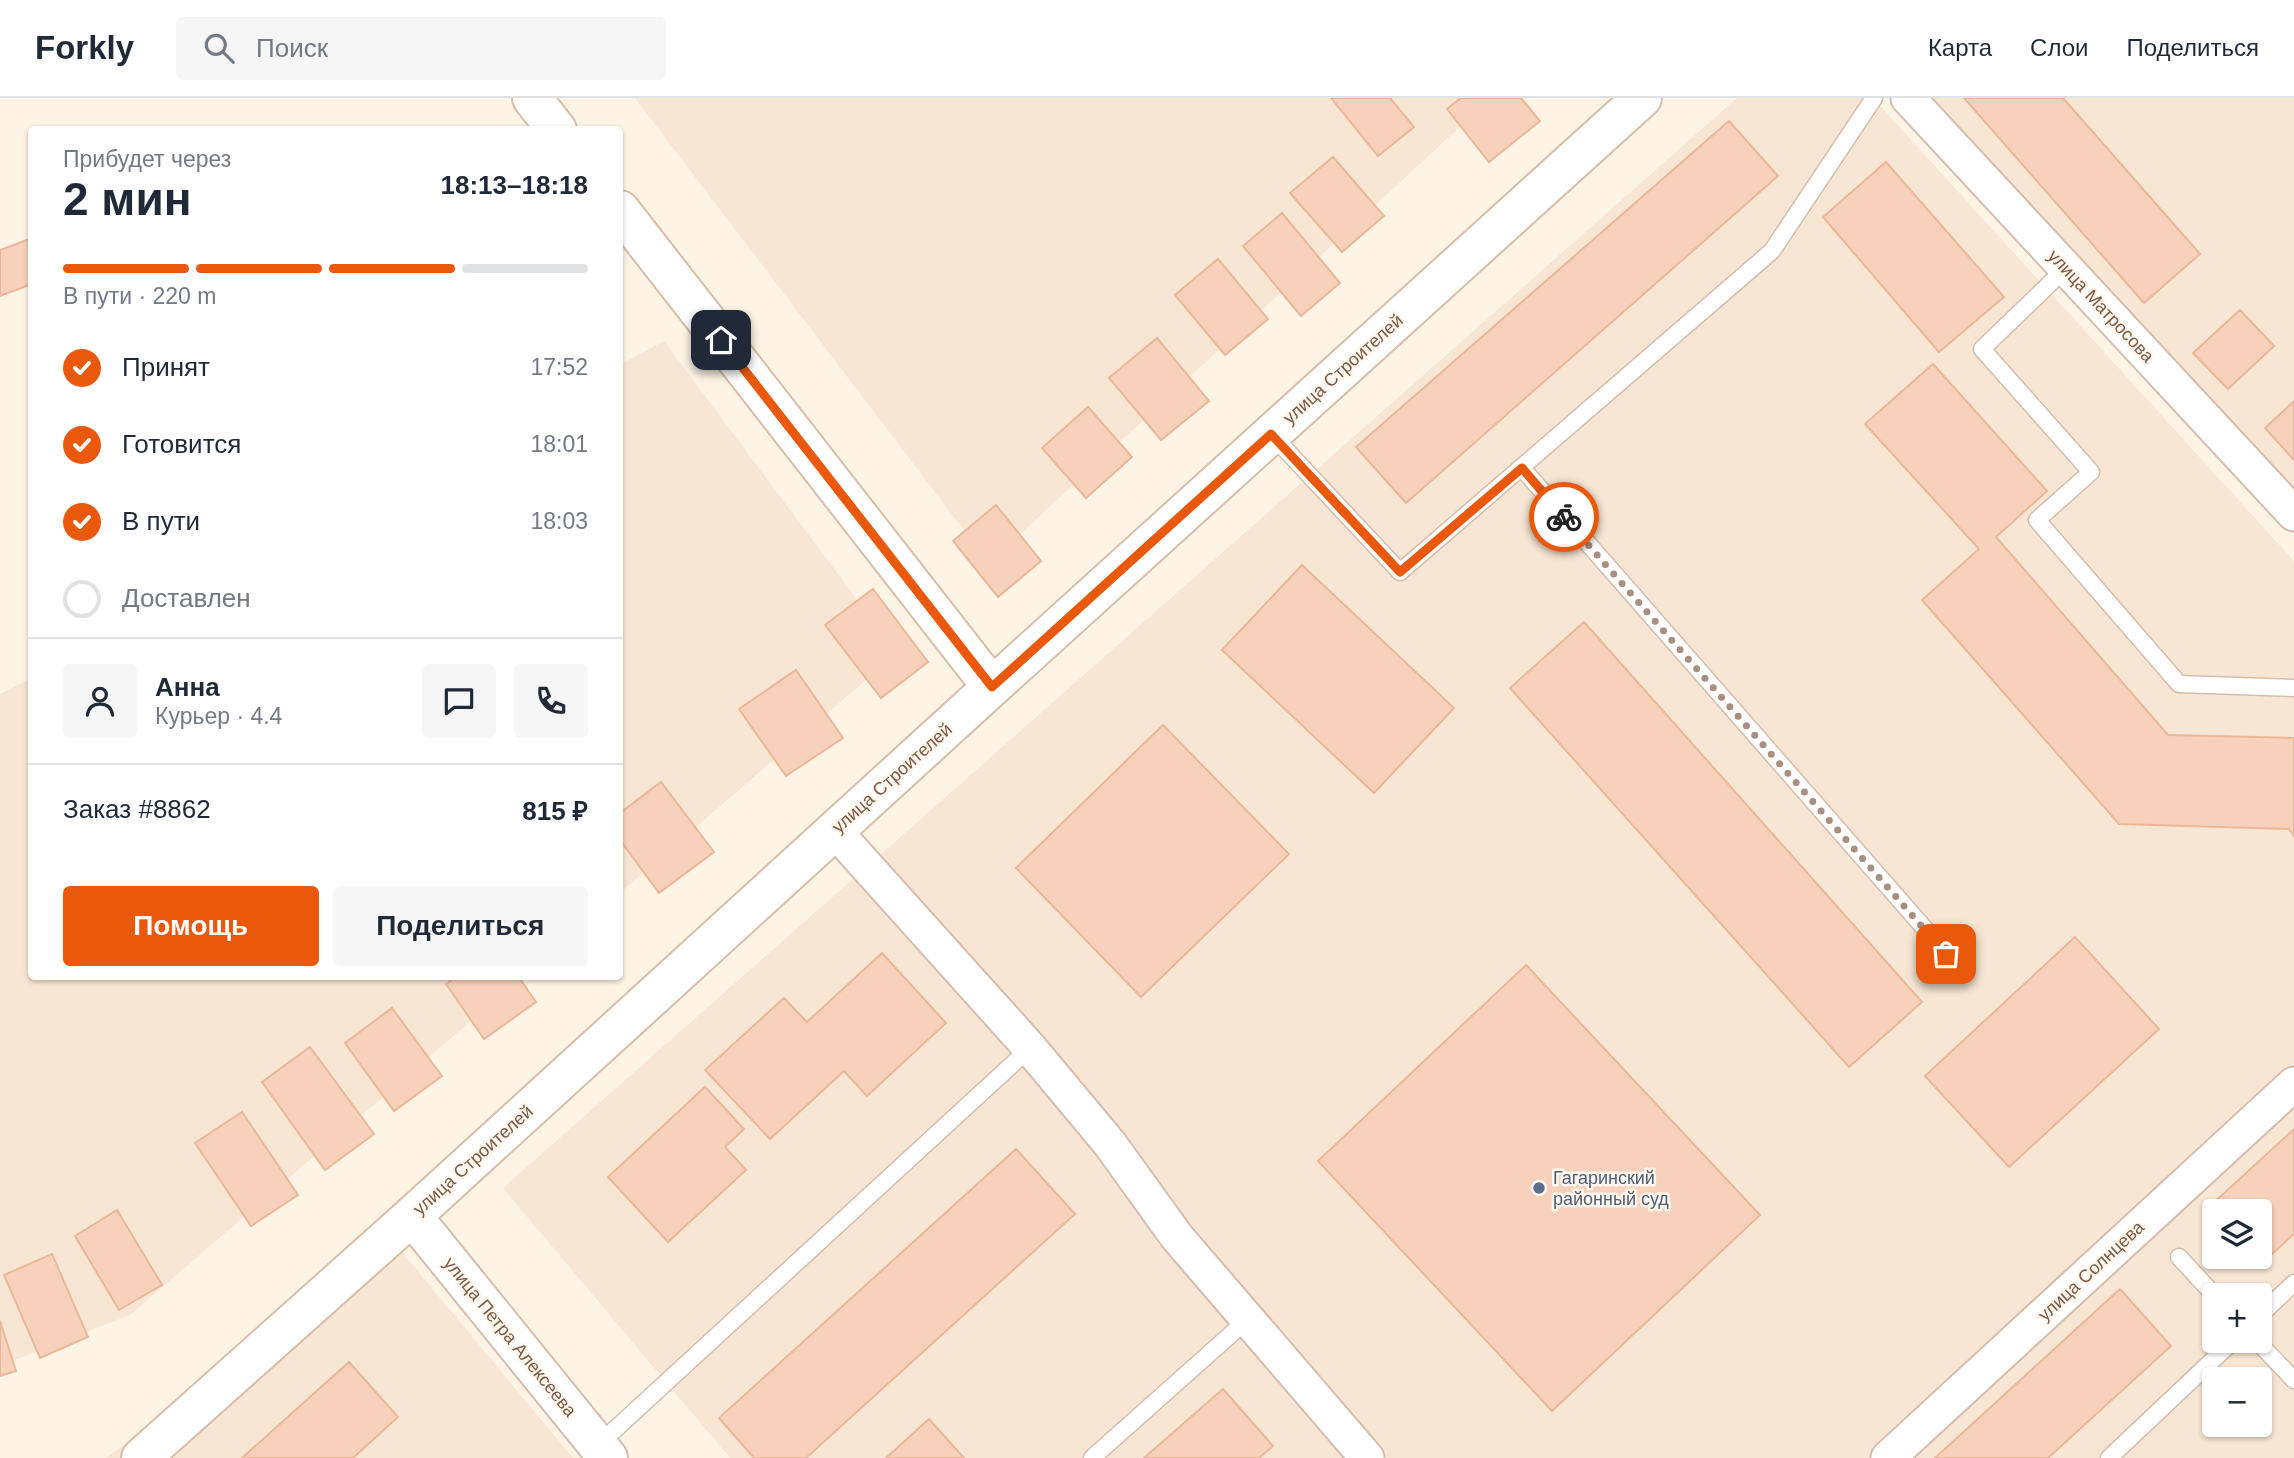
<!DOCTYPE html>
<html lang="ru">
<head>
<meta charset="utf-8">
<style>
  body { margin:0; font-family:Helvetica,sans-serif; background:#f6f6f7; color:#1f2937; height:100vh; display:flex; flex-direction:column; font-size:26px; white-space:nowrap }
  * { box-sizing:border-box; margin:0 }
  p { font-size:23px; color:#747a83 }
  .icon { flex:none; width:38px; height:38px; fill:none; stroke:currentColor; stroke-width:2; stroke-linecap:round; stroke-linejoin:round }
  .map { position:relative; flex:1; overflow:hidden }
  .side { position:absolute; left:28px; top:28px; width:595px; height:854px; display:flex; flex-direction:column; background:#fff; border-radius:7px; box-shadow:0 2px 5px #0004 }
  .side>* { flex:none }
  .fabs { position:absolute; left:2202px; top:1101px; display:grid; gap:14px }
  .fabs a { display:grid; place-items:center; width:70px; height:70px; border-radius:7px; background:#fff; box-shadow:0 2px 5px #0004; font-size:35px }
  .pin { position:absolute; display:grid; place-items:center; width:60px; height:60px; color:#fff; margin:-30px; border-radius:14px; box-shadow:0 4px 10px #0006 }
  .courier { position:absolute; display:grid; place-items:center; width:70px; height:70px; margin:-35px; border:5px solid #ea580c; border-radius:50%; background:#fff; color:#222; box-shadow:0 2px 9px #0007 }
  .head em { font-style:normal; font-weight:600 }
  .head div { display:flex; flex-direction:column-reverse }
  .head { display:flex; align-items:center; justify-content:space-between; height:119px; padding:0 35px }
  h1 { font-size:46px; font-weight:600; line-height:52px }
  .bar { display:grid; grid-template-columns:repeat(4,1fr); gap:10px 7px; align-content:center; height:84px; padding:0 35px }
  .bar i { height:9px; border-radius:5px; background:#e0e1e3 }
  .bar .current { background:#ea580c }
  .bar p { grid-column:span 4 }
  .line { display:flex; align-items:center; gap:18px; padding:0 35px; border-top:2px solid #e0e1e3 }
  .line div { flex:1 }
  .round { display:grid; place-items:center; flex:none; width:74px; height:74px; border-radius:7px; background:#f6f6f7 }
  ol { padding:0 35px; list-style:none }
  li { display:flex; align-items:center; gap:21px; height:77px }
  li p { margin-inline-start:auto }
  li .icon { padding:7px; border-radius:50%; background:#ea580c; color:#fff; stroke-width:4 }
  li:last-child { color:#747a83 }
  li i { width:38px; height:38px; border:4px solid #e0e1e3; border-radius:50% }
  .cta { display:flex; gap:14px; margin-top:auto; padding:14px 35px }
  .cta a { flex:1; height:80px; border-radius:7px; background:#ea580c; color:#fff; font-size:28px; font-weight:600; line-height:80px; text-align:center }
  .cta a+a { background:#f6f6f7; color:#1f2937 }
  header { display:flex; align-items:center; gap:42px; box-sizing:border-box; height:98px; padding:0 35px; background:#fff; border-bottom:2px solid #e0e1e3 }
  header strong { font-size:33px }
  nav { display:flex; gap:38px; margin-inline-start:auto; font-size:24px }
  .search { width:490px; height:63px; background:#f6f6f7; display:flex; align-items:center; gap:18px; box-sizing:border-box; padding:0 24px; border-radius:7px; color:#747a83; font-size:26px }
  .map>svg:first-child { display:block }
  .residential { fill:#f7e6d3; fill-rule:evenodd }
  .building { fill:#f7d1bb; stroke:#ebb799; stroke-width:2 }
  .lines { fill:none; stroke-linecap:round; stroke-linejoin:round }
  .service-casing { stroke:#d5bdad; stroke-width:19 }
  .minor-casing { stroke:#d5bdad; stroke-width:37 }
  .tertiary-casing { stroke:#d5bdad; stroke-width:42 }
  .secondary-casing { stroke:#d8bda9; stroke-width:42 }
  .service { stroke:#fff; stroke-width:16 }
  .minor { stroke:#fff; stroke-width:33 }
  .tertiary { stroke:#fff; stroke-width:38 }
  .secondary { stroke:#fff; stroke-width:38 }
  .done { stroke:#a98f7f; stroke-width:7; stroke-dasharray:0 12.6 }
  .route { stroke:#ea580c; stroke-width:9 }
  .service-dot { fill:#5c6f8a; stroke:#fff8ef; stroke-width:2.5 }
  .labels { text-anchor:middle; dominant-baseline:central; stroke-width:5; stroke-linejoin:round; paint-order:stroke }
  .street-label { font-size:18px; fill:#7b5947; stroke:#fff8ef }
  .service-label { font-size:18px; fill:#4e5e75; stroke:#fff8ef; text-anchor:start }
</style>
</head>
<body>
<header>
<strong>Forkly</strong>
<div class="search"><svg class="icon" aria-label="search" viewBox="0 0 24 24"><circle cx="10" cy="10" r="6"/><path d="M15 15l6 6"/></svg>Поиск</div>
<nav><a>Карта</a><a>Слои</a><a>Поделиться</a></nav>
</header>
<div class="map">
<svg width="2294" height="1360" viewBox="0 0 2294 1360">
  <rect width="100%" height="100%" fill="#fef4e6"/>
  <path class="residential" d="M635 0H1491L989 465Z
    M1737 0H1873L2294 463V1360H730L503 1090ZM2214 1113H2259V1158H2214ZM2214 1197H2259V1242H2214ZM2214 1281H2259V1326H2214Z
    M1928 0H2294V391Z
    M664 243 897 555 620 795V267Z
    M31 580 32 878 522 879 130 1217 0 1268V596Z
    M402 1154 573 1360H106Z"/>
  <path class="building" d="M1331 0H1390L1414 29 1378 58Z
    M1461 0H1521L1540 23 1489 64 1447 11Z
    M1964 0H2063L2200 156 2144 205Z
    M1729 23 1778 78 1406 405 1356 349Z
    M1333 59 1384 118 1342 154 1290 95Z
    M1886 64 2004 199 1939 254 1823 119Z
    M1282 115 1340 185 1301 218 1243 148Z
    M32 140V186L0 198V152Z
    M1218 161 1268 221 1225 257 1175 197Z
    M2240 212 2274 248 2228 291 2193 255Z
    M1157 240 1209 303 1161 342 1109 280Z
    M1933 266 2047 393 1996 439 2168 637 2294 640V738L2289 731 2119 726 1922 502 1979 451 1865 326Z
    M2294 303V362L2265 330Z
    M1088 309 1132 359 1086 400 1042 350Z
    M996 407 1041 463 998 499 953 443Z
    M1302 467 1454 610 1374 695 1222 552Z
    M873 491 928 564 881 600 825 527Z
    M1584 524 1922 904 1849 969 1510 590Z
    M796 572 843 640 786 678 739 611Z
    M1163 627 1289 756 1141 899 1016 770Z
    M661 684 714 754 659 795 620 742V715Z
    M2075 839 2159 931 2009 1069 1925 978Z
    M882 855 946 925 867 998 844 973 770 1041 705 972 784 900 807 924Z
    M1526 867 1760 1117 1552 1313 1318 1063Z
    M457 878H518L536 904 484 941 446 886Z
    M392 910 442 978 394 1013 345 945Z
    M310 949 374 1036 325 1072 262 984Z
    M705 989 744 1031 725 1049 746 1072 668 1144 608 1079Z
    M242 1014 298 1097 251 1128 195 1045Z
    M2294 1031V1136L2261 1166 2254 1158H2259V1113L2214 1114 2209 1109Z
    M1016 1051 1075 1116 806 1360H754L719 1320Z
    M117 1112 162 1187 119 1212 75 1138Z
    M52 1156 88 1239 40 1260 4 1177Z
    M2120 1191 2171 1248 2048 1360H1935Z
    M0 1223 16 1273 0 1278Z
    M349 1264 398 1319 353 1360H242Z
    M1223 1291 1273 1348 1259 1360H1144Z
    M929 1321 964 1360H886Z"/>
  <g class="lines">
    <g class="service-casing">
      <path id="service" d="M2066 170 1982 251 2091 374 2037 422 2179 586 2294 590
        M1271 336 1400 474 1772 153 1874 0
        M1522 370 1946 855
        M2179 1159 2214 1197
        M2259 1218 2294 1185
        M2256 1242 2294 1282
        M598 1347 1030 950
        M1092 1360 1247 1222
        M2109 1360 2234 1242"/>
    </g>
    <g class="minor-casing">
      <path id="minor" d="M1908 0 2294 416
        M835 733 1030 950 1110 1046 1177 1139 1367 1360
        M1888 1360 2294 986"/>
    </g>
    <g class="tertiary-casing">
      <path id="tertiary" d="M412 1118 608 1360"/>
    </g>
    <g class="secondary-casing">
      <path id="secondary" d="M532 0 557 32
        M620 112 992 589
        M141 1360 412 1118 992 589 1642 0"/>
    </g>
    <use href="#service" class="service"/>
    <use href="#minor" class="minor"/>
    <use href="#tertiary" class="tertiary"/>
    <use href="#secondary" class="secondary"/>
  </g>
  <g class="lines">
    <path class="done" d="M1564 419 1946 856"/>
    <path class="route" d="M721 242 992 589 1271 336 1400 474 1522 370 1564 419"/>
  </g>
  <circle class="service-dot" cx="1539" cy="1090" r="7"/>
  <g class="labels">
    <g class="street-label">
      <text transform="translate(2101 208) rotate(47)">улица Матросова</text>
      <text transform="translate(1343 271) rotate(-42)">улица Строителей</text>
      <text transform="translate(892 680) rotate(-42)">улица Строителей</text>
      <text transform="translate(473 1062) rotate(-42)">улица Строителей</text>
      <text transform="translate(2091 1173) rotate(-43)">улица Солнцева</text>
      <text transform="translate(510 1239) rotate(51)">улица Петра Алексеева</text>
    </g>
    <g class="service-label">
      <text x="1553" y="1080">Гагаринский<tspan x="1553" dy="21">районный суд</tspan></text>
    </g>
  </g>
</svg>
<div class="fabs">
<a><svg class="icon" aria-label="layers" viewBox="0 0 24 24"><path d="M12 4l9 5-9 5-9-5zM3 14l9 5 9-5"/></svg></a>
<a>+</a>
<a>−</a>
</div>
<div class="pin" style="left:1946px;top:856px;background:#ea580c"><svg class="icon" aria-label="bag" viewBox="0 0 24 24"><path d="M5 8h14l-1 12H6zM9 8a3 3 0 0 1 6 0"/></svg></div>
<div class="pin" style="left:721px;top:242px;background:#1f2937"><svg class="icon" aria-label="home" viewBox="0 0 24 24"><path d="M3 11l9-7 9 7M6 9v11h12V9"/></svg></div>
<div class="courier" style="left:1564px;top:419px"><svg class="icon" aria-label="bike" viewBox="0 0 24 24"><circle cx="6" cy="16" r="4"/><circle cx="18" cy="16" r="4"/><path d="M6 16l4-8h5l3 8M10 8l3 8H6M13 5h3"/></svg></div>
<section class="side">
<div class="head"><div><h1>2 мин</h1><p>Прибудет через</p></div><em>18:13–18:18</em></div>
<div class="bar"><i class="current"></i><i class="current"></i><i class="current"></i><i></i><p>В пути · 220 m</p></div>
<ol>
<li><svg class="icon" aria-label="check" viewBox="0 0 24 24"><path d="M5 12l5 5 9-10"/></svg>Принят<p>17:52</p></li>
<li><svg class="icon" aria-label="check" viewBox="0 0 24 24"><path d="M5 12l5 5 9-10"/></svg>Готовится<p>18:01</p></li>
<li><svg class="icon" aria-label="check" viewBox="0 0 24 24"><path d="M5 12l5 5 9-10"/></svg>В пути<p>18:03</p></li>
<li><i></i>Доставлен</li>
</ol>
<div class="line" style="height:126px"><a class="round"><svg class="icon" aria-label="person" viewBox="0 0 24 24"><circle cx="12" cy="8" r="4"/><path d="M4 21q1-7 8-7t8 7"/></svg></a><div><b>Анна</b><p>Курьер · 4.4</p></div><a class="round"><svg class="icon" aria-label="chat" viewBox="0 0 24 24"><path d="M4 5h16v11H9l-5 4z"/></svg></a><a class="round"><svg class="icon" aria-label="phone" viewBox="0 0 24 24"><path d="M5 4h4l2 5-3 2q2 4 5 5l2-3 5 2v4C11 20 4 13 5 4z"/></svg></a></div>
<div class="line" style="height:91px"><div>Заказ #8862</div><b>815 ₽</b></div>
<div class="cta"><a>Помощь</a><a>Поделиться</a></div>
</section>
</div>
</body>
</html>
